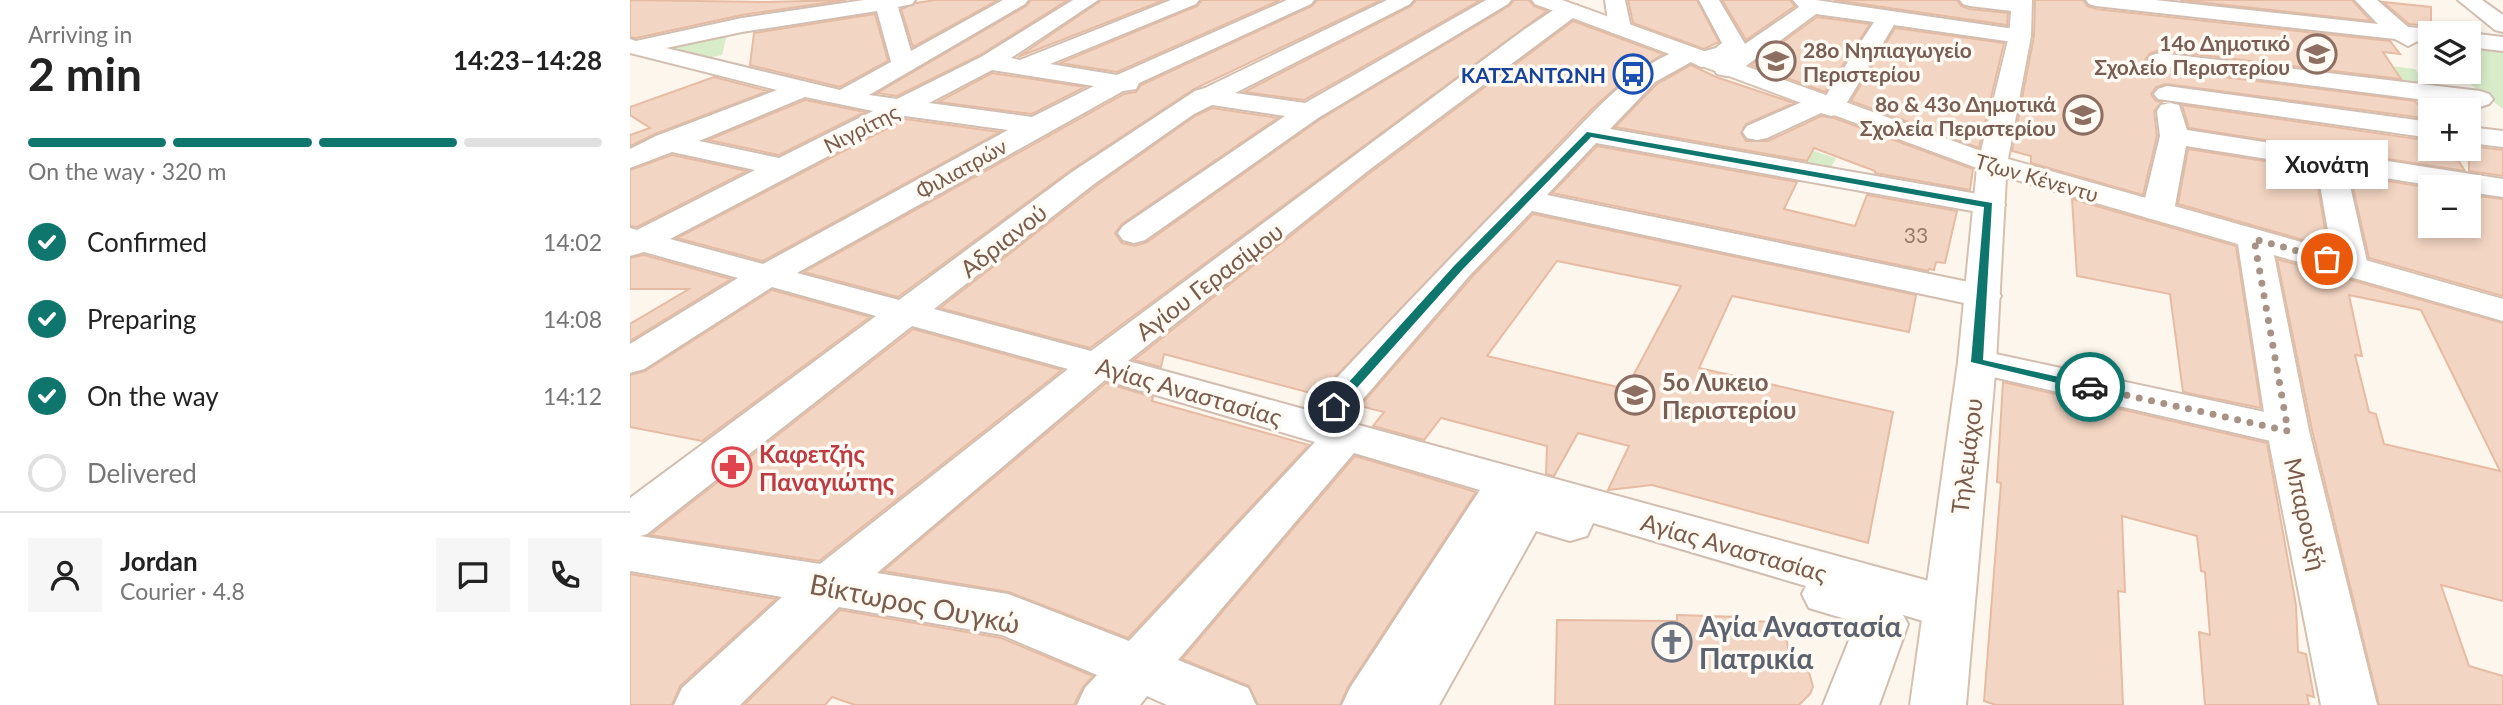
<!DOCTYPE html>
<html lang="en">
<head>
<meta charset="utf-8">
<style>
  body { margin:0; font-family:Lato,sans-serif; background:#f6f6f6; color:#222; height:100vh; display:flex; flex-direction:column; font-size:26px; white-space:nowrap }
  * { box-sizing:border-box; margin:0 }
  p { font-size:23px; color:#767676 }
  .icon { flex:none; width:38px; height:38px; fill:none; stroke:currentColor; stroke-width:2; stroke-linecap:round; stroke-linejoin:round }
  .map { position:relative; flex:1; overflow:hidden }
  .details { display:flex; flex-direction:column; background:#fff; width:630px }
  .details>* { flex:none }
  .tools { position:absolute; left:1788px; top:21px; display:grid; gap:14px }
  .tools a { display:grid; place-items:center; width:63px; height:63px; border-radius:0px; background:#fff; box-shadow:0 4px 10px #0003; font-size:35px }
  .pin { position:absolute; display:grid; place-items:center; width:60px; height:60px; color:#fff; margin:-30px; border:4px solid #fff; border-radius:50%; box-shadow:0 2px 7px #0007 }
  .courier { position:absolute; display:grid; place-items:center; width:70px; height:70px; margin:-35px; border:5px solid #0f766e; border-radius:50%; background:#fff; color:#222; box-shadow:0 2px 9px #0007 }
  .bubble { position:absolute; height:49px; border-radius:0px; background:#fff; box-shadow:0 4px 10px #0003; font-size:23px; font-weight:700; line-height:49px; text-align:center }
  .head em { font-style:normal; font-weight:700 }
  .head div { display:flex; flex-direction:column-reverse }
  .head { display:flex; align-items:center; justify-content:space-between; height:119px; padding:0 28px }
  h1 { font-size:46px; font-weight:700; line-height:52px }
  .bar { display:grid; grid-template-columns:repeat(4,1fr); gap:10px 7px; align-content:center; height:84px; padding:0 28px }
  .bar i { height:9px; border-radius:5px; background:#e0e0e0 }
  .bar .active { background:#0f766e }
  .bar p { grid-column:span 4 }
  .line { display:flex; align-items:center; gap:18px; padding:0 28px; border-top:2px solid #e0e0e0 }
  .line div { flex:1 }
  .round { display:grid; place-items:center; flex:none; width:74px; height:74px; border-radius:0px; background:#f6f6f6 }
  ol { padding:0 28px; list-style:none }
  li { display:flex; align-items:center; gap:21px; height:77px }
  li p { margin-inline-start:auto }
  li .icon { padding:7px; border-radius:50%; background:#0f766e; color:#fff; stroke-width:4 }
  li:last-child { color:#767676 }
  li i { width:38px; height:38px; border:4px solid #e0e0e0; border-radius:50% }
  main { display:flex; flex:1; min-height:0 }
  .map>svg:first-child { display:block }
  .green { fill:#d8ecc9 }
  .building { fill:#f3d5c3; stroke:#e6bba3; stroke-width:2; fill-rule:evenodd }
  .lines { fill:none; stroke-linecap:round; stroke-linejoin:round }
  .street-casing { stroke:#d1beb0; stroke-width:4 }
  .secondary-casing { stroke:#d6c0b0; stroke-width:4 }
  .street { fill:#fff; fill-rule:evenodd }
  .secondary { fill:#fff; fill-rule:evenodd }
  .route { fill:#0f766e }
  .done { stroke:#a89285; stroke-width:7; stroke-dasharray:0 12.6 }
  .labels { text-anchor:middle; dominant-baseline:central; stroke-width:7; stroke-linejoin:round; paint-order:stroke }
  .far-education-label { font-size:21px; font-weight:bold; fill:#785e54; stroke:#fffaf3; text-anchor:end }
  .far-transit-label { font-size:21px; font-weight:bold; fill:#164399; stroke:#fffaf3; text-anchor:end }
  .far-street-label { font-size:21px; fill:#7a5c4d; stroke:#fffaf3 }
  .number-label { font-size:21px; fill:#987a6a }
  .street-label { font-size:24px; fill:#7a5c4d; stroke:#fffaf3 }
  .education-label { font-size:24px; font-weight:bold; fill:#785e54; stroke:#fffaf3; text-anchor:start }
  .health-label { font-size:24px; font-weight:bold; fill:#be3a42; stroke:#fffaf3; text-anchor:start }
  .near-street-label { font-size:28px; fill:#7a5c4d; stroke:#fffaf3 }
  .near-worship-label { font-size:28px; font-weight:bold; fill:#5b616d; stroke:#fffaf3; text-anchor:start }
</style>
</head>
<body>
<main>
<section class="details">
<div class="head"><div><h1>2 min</h1><p>Arriving in</p></div><em>14:23–14:28</em></div>
<div class="bar"><i class="active"></i><i class="active"></i><i class="active"></i><i></i><p>On the way · 320 m</p></div>
<ol>
<li><svg class="icon" aria-label="check" viewBox="0 0 24 24"><path d="M5 12l5 5 9-10"/></svg>Confirmed<p>14:02</p></li>
<li><svg class="icon" aria-label="check" viewBox="0 0 24 24"><path d="M5 12l5 5 9-10"/></svg>Preparing<p>14:08</p></li>
<li><svg class="icon" aria-label="check" viewBox="0 0 24 24"><path d="M5 12l5 5 9-10"/></svg>On the way<p>14:12</p></li>
<li><i></i>Delivered</li>
</ol>
<div class="line" style="height:126px"><a class="round"><svg class="icon" aria-label="person" viewBox="0 0 24 24"><circle cx="12" cy="8" r="4"/><path d="M4 21q1-7 8-7t8 7"/></svg></a><div><b>Jordan</b><p>Courier · 4.8</p></div><a class="round"><svg class="icon" aria-label="chat" viewBox="0 0 24 24"><path d="M4 5h16v11H9l-5 4z"/></svg></a><a class="round"><svg class="icon" aria-label="phone" viewBox="0 0 24 24"><path d="M5 4h4l2 5-3 2q2 4 5 5l2-3 5 2v4C11 20 4 13 5 4z"/></svg></a></div>
</section>
<div class="map">
<svg width="1873" height="705" viewBox="0 0 1873 705">
  <rect width="100%" height="100%" fill="#fdf6ec"/>
  <path class="green" d="M98 30 92 55 72 59 24 47Z
    M1839 44 1873 47V109L1825 72H1839Z
    M1682 57 1785 69 1798 87 1691 74Z
    M1131 135 1206 158 1199 171 1114 156Z"/>
  <path class="building" d="M0 0 136 2 216 0 112 15 6 38 0 37Z
    M305 0H368L283 47 271 9 286 3Z
    M401 0H438L350 55 267 96 247 93 396 6Z
    M471 0H534L388 57 469 2Z
    M572 0H650L487 72 430 63 567 6Z
    M687 0H751L564 89 441 170 268 297 174 272 494 94 506 92 511 85 682 6Z
    M786 0H851L674 100 614 92 781 6Z
    M884 0H899L904 6 917 11 460 348 310 308 466 186 565 116 582 108 648 118 492 224 485 233 492 243 505 246 517 242 689 120 879 6Z
    M998 0H1067L1089 42 1074 49 1003 23Z
    M1092 0H1160L1165 6 1116 40Z
    M1204 0H1327L1331 6 1339 9 1378 13 1377 25Z
    M1405 0H1453L1457 6 1466 9 1760 41 1770 54 1753 52 1771 79 1530 50 1520 53 1515 60 1522 68 1785 101 1801 119 1536 84 1526 87 1521 94 1526 101 1532 102 1524 111 1527 136 1513 195 1401 163V156L1382 151 1404 36Z
    M1550 0H1722L1741 21Z
    M1753 2 1801 7V26L1779 24Z
    M245 14 258 61 210 87 120 65 124 33Z
    M1187 17 1240 24 1195 92 1121 65Z
    M943 21 1033 54 998 77 962 109 688 395 534 354 531 367 504 360 741 172Z
    M1265 28 1374 43 1349 148 1221 101Z
    M1061 65 1086 77 1164 103 1116 124 1111 133 1116 141H1138L1191 116 1204 118 1343 169 1340 190 1245 173V171L1184 148 1177 161 985 127 1027 84Z
    M362 73 455 87 402 114 308 102Z
    M84 77 138 91 25 134 0 146V135L20 128 0 115V107Z
    M175 100 235 112 149 155 78 140Z
    M1552 105 1801 141V149H1821L1835 171 1559 128Z
    M275 119 370 132 133 261 47 238Z
    M967 146 1167 182 1154 209 1225 226 1237 195 1327 211 1315 263 1306 262 1304 270 1299 269 1298 271 922 193Z
    M1839 146 1873 150V176L1839 171Z
    M1558 149 1685 169 1698 247 1548 204Z
    M42 155 117 171 7 227 0 226V170Z
    M1720 175 1801 188V226H1839V195L1873 199V296L1739 258Z
    M1442 199 1606 246 1631 408 1553 392 1540 294 1447 276Z
    M903 214 1286 295 1279 332 1102 296 1069 368 1263 412 1238 543 1022 485 978 490 999 446 948 433 924 476 916 474 917 446 811 418 794 440 743 426 754 412 730 406 842 277ZM927 261 1051 286 996 389 857 356Z
    M14 255 101 279 0 341V324L59 289H0V258Z
    M1647 259 1873 323V601L1811 585 1839 666 1873 676V705H1749L1682 430ZM1719 295 1791 310 1870 471 1754 444 1746 414 1739 412 1725 355 1732 356Z
    M142 290 240 317 72 441 0 427V375L15 371Z
    M283 329 432 370 189 561 20 535Z
    M1373 382 1637 443 1666 605 1668 652 1676 654 1684 697 1677 695 1679 705H1575L1569 632 1580 635 1575 572 1571 571 1567 536 1492 516 1495 592 1488 591 1493 705H1366L1354 701 1371 483 1367 482Z
    M476 383 523 397 522 401 679 445 498 638 379 592 253 571Z
    M725 456 846 492 718 687 710 705H628L619 686 552 659Z
    M0 574 146 599 50 686 42 705H0Z
    M210 610 371 638 463 676 453 687 444 705H225L202 697 195 705H114Z
    M1047 615 1110 617V621L1153 622 1160 657 1179 672 1183 687 1180 694 1169 705H925L927 620 1047 621Z"/>
  <g class="lines">
    <g class="street-casing">
      <path id="street" d="M234 0H285L282 4 268 7 281 51 373 0H398L395 4 239 95 267 99 351 57 443 0H468L381 58 390 60 541 0H569L566 4 420 64 487 75 657 0H684L681 4 509 83 506 89 493 91 167 273 269 300 442 172 565 91 575 88 757 0H783L780 4 605 93 675 103 856 0H881L878 4 688 118 515 240 504 243 493 240 488 233 493 226 655 116 582 105 564 114 464 184 304 309 461 351 895 29 931 5H947L950 10 947 15 739 170 498 361 677 410C756 325 835 242 917 160 956 122 1003 61 1057 48L1068 53 1086 48 1092 43 1069 0H1089L1115 44 1169 7 1163 0H1186L1398 31 1401 36 1398 41 1390 43 1264 25 1210 114 1201 116 1191 113 1137 138 1127 140 1117 138 1113 132 1117 126 1181 98 1195 97 1244 22 1186 14 1105 74 1096 76 1087 74 1084 69 1091 62 1071 67 1061 62 1025 82 980 129 1359 196 1370 198 1375 205 1370 212 1359 214 966 143 917 195 1353 285 1366 288 1371 296 1366 304 1353 307 902 211 840 275 714 421 1317 586 1335 592 1343 607 1335 622 1317 628 1273 615 1278 624 1249 705H1193L1224 628 1219 620 1179 608 1172 594 1176 586 963 523 957 536 940 541 906 531 809 705H712L720 688 850 490 724 453 548 660 618 688 626 705H537L517 696 510 705H447L455 688 467 675 372 635 209 607 110 705H44L52 688 152 597 0 571V498L246 316 142 287 14 369 0 373V344L108 278 14 252 0 256V228L7 230 125 170 42 152 0 168V149L26 136 147 90 0 53V39L6 41 112 18ZM247 11 261 62 210 90 36 48 112 32ZM362 70 464 86 402 117 299 103ZM175 97 243 111 149 158 69 141ZM275 116 378 130 133 264 40 239ZM282 326 438 369 190 564 10 536 17 534ZM475 380 685 442 499 641 378 594 247 573Z
        M975 0H995L1001 28 998 33H982L979 28Z
        M1330 0H1391L1401 6 1397 10 1390 12 1340 6 1333 4Z
        M1456 0H1525L1748 24 1725 0H1747L1778 27 1801 29 1810 33H1801V43L1788 41 1778 46 1765 39 1466 6 1459 4Z
        M1828 0H1852L1873 15V32L1865 30Z
        M1839 33 1873 37V51L1839 47Z
        M1530 53 1850 91 1859 94 1863 99 1859 104 1850 107 1522 65 1518 60 1522 55Z
        M1537 86 1801 122V138L1528 99 1524 94 1528 89Z
        M1540 103 1549 105 1557 130 1873 179V197L1839 192V187H1812L1717 172 1738 266 1733 273 1721 276 1709 273 1704 266 1687 167 1556 146 1544 211 1539 218 1528 220 1517 218 1512 211 1530 136 1527 111 1531 105Z
        M1839 127 1873 131V147L1839 143Z
        M1347 350 1658 417 1673 421 1679 431 1673 441 1658 445 1333 370 1328 362 1333 354Z"/>
    </g>
    <g class="secondary-casing">
      <path id="secondary" d="M902 0H932L1351 151 1379 36 1382 0H1402L1401 36 1378 159 1873 299V321L1644 255 1679 431 1747 705H1691L1637 431 1608 244 1376 177 1366 362 1336 705H1280L1328 362 1347 168 905 4Z"/>
    </g>
    <use href="#street" class="street"/>
    <use href="#secondary" class="secondary"/>
  </g>
  <path class="route" d="M957 132 1362 203 1353 360 1460 384 1466 387 1460 391 1341 362 1354 207 961 137 832 270 708 409H699V404L824 266Z"/>
  <g class="lines">
    <path class="done" d="M1460 387 1658 431 1624 239 1697 259"/>
  </g>
  <defs>
    <g id="school-ring" transform="scale(2.0125)"><circle r="9.5" fill="#fffaf3" stroke="#8d6e63" stroke-width="1.5"/><path d="M0-5L7-2L0 1L-7-2ZM-4 1L0 2.5L4 1V4Q0 6-4 4Z" fill="#8d6e63"/></g>
    <g id="bus-ring" transform="scale(2.0125)"><circle r="9.5" fill="#fffaf3" stroke="#1a4fb4" stroke-width="1.5"/><path d="M-5-6H5V4H4V6H2V4H-2V6H-4V4H-5ZM-3.5-4V0h7V-4ZM-3.5 1.2v1.5H-2V1.2ZM2 1.2v1.5H3.5V1.2Z" fill="#1a4fb4"/></g>
    <g id="pharmacy-ring" transform="scale(2.0125)"><circle r="9.5" fill="#fffaf3" stroke="#e0444e" stroke-width="1.5"/><path d="M-2-6h4v4h4v4h-4v4h-4v-4h-4v-4h4Z" fill="#e0444e"/></g>
    <g id="church-ring" transform="scale(2.0125)"><circle r="9.5" fill="#fffaf3" stroke="#6b7280" stroke-width="1.5"/><path d="M-1.2-6h2.4v3.5h3.3v2.4h-3.3V6h-2.4V-.1h-3.3v-2.4h3.3Z" fill="#6b7280"/></g>
  </defs>
  <g fill-rule="evenodd">
    <use href="#school-ring" x="1687" y="54"/>
    <use href="#school-ring" x="1146" y="61"/>
    <use href="#bus-ring" x="1003" y="74"/>
    <use href="#school-ring" x="1453" y="115"/>
    <use href="#school-ring" x="1005" y="395"/>
    <use href="#pharmacy-ring" x="102" y="467"/>
    <use href="#church-ring" x="1042" y="642"/>
  </g>
  <g class="labels">
    <g class="far-education-label">
      <text x="1660" y="42">14ο Δημοτικό<tspan x="1660" dy="24">Σχολείο Περιστερίου</tspan></text>
      <text x="1173" y="49" text-anchor="start">28ο Νηπιαγωγείο<tspan x="1173" dy="24">Περιστερίου</tspan></text>
      <text x="1426" y="103">8ο &amp; 43ο Δημοτικά<tspan x="1426" dy="24">Σχολεία Περιστερίου</tspan></text>
    </g>
    <g class="far-transit-label">
      <text x="976" y="74">ΚΑΤΣΑΝΤΏΝΗ</text>
    </g>
    <g class="far-street-label">
      <text transform="translate(231 128) rotate(-27)">Νιγρίτης</text>
      <text transform="translate(331 168) rotate(-29)">Φιλιατρών</text>
      <text transform="translate(1407 177) rotate(16)">Τζων Κένεντυ</text>
    </g>
    <g class="number-label">
      <text x="1286" y="234">33</text>
    </g>
    <g class="street-label">
      <text transform="translate(373 240) rotate(-38)">Αδριανού</text>
      <text transform="translate(579 281) rotate(-37)">Αγίου Γερασίμου</text>
      <text transform="translate(559 391) rotate(16)">Αγίας Αναστασίας</text>
      <text transform="translate(1336 456) rotate(-83)">Τηλεμάχου</text>
      <text transform="translate(1676 514) rotate(77)">Μπαρουξή</text>
      <text transform="translate(1104 547) rotate(16)">Αγίας Αναστασίας</text>
    </g>
    <g class="education-label">
      <text x="1032" y="381">5ο Λυκειο<tspan x="1032" dy="28">Περιστερίου</tspan></text>
    </g>
    <g class="health-label">
      <text x="129" y="453">Καφετζής<tspan x="129" dy="28">Παναγιώτης</tspan></text>
    </g>
    <g class="near-street-label">
      <text transform="translate(285 603) rotate(11)">Βίκτωρος Ουγκώ</text>
    </g>
    <g class="near-worship-label">
      <text x="1069" y="626">Αγία Αναστασία<tspan x="1069" dy="32">Πατρικία</tspan></text>
    </g>
  </g>
</svg>
<div class="tools">
<a><svg class="icon" aria-label="layers" viewBox="0 0 24 24"><path d="M12 4l9 5-9 5-9-5zM3 14l9 5 9-5"/></svg></a>
<a>+</a>
<a>−</a>
</div>
<div class="pin" style="left:1697px;top:259px;background:#ea580c"><svg class="icon" aria-label="bag" viewBox="0 0 24 24"><path d="M5 8h14l-1 12H6zM9 8a3 3 0 0 1 6 0"/></svg></div>
<div class="pin" style="left:704px;top:407px;background:#1f2937"><svg class="icon" aria-label="home" viewBox="0 0 24 24"><path d="M3 11l9-7 9 7M6 9v11h12V9"/></svg></div>
<div class="courier" style="left:1460px;top:387px"><svg class="icon" aria-label="car" viewBox="0 0 24 24"><path d="M5 17H2v-5l4-1 3-4h7l3 4 3 1v5h-3M9 17h6M6 11h13"/><circle cx="7" cy="17" r="2"/><circle cx="17" cy="17" r="2"/></svg></div>
<div class="bubble" style="left:1636px;top:140px;width:122px">Χιονάτη</div>
</div>
</main>
</body>
</html>
